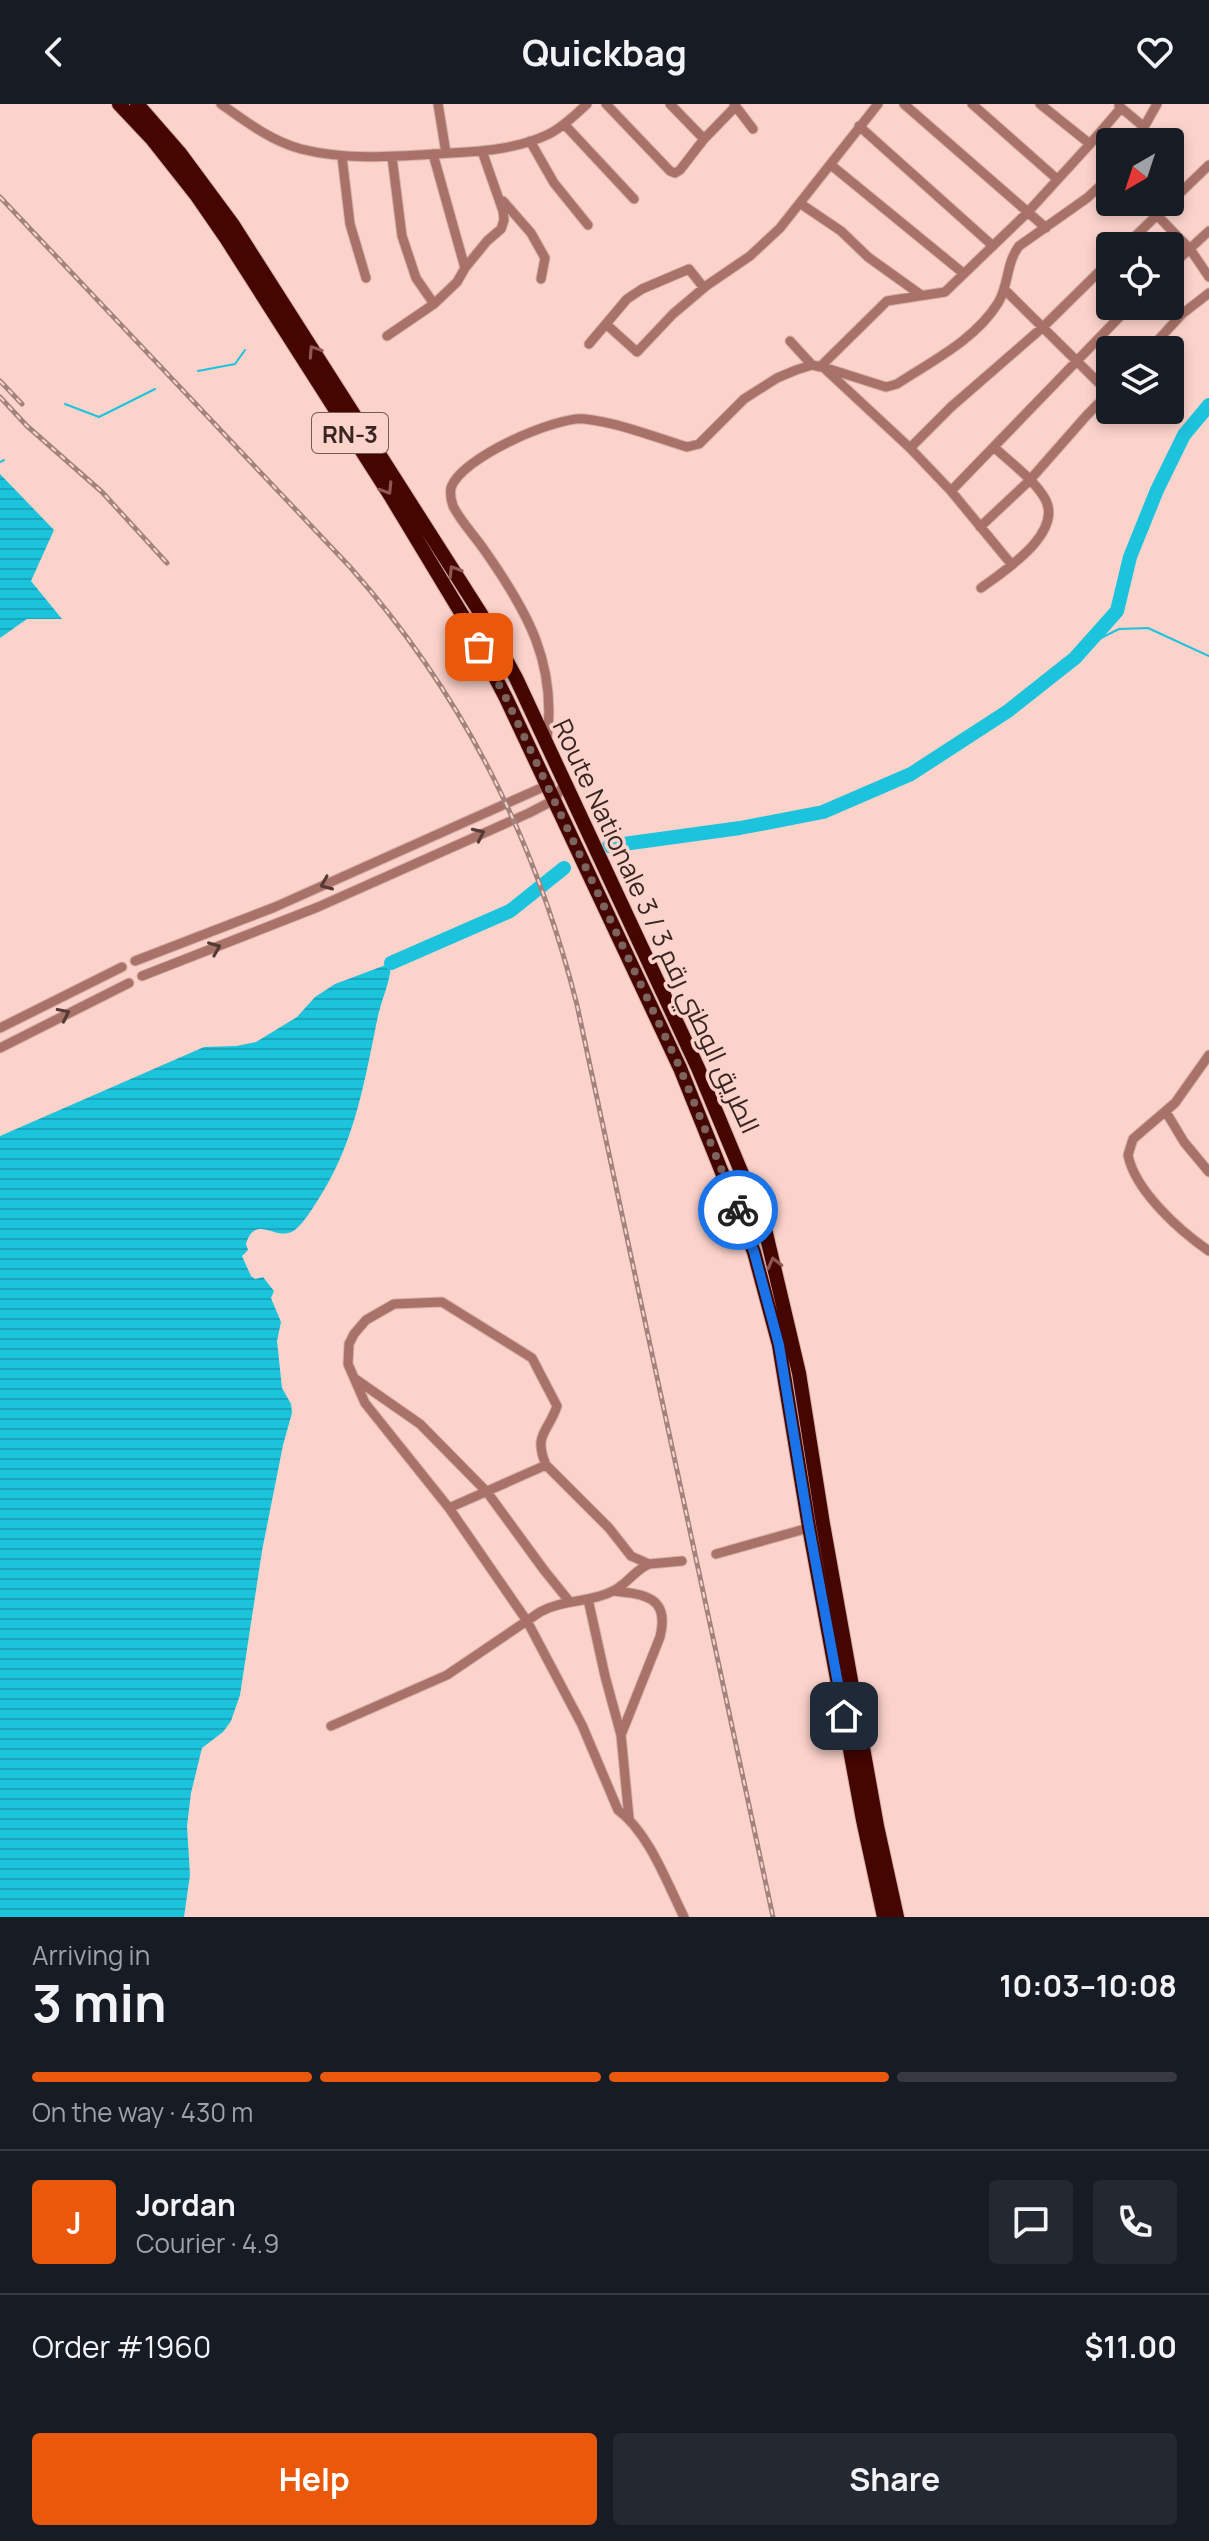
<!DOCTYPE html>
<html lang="en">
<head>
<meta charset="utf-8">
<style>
  body { margin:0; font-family:Manrope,Cairo,sans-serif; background:#242831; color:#f1f3f6; height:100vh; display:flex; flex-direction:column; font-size:30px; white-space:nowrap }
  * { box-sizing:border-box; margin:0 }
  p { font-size:26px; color:#9ea1a6 }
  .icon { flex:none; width:44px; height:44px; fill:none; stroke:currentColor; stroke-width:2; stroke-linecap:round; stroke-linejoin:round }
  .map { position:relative; height:1813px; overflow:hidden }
  .sheet { display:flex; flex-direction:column; background:#171b24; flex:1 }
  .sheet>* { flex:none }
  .needle { width:52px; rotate:219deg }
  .fabs { position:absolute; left:1096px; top:24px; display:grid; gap:16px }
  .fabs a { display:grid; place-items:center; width:88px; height:88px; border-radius:8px; background:#171b24; box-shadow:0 4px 12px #0003; font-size:40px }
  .pin { position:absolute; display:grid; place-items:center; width:68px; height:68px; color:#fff; margin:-34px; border-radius:16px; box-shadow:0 4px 12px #0006 }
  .courier { position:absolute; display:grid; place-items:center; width:80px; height:80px; margin:-40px; border:6px solid #1a73e8; border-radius:50%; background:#fff; color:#222; box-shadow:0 2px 10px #0007 }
  .summary em { font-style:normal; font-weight:700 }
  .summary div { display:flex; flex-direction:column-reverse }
  .summary { display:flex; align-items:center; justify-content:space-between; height:136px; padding:0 32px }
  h1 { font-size:52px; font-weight:700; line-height:60px }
  .bar { display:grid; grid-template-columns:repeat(4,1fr); gap:12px 8px; align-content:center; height:96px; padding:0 32px }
  .bar i { height:10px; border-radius:6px; background:#363941 }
  .bar .on { background:#ea580c }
  .bar p { grid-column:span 4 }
  .line { display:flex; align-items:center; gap:20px; padding:0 32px; border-top:2px solid #363941 }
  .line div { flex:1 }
  .round { display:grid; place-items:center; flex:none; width:84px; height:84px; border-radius:8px; background:#242831 }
  .cta { display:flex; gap:16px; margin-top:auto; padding:16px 32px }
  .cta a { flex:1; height:92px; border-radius:8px; background:#ea580c; color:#fff; font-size:32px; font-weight:700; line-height:92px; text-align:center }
  .cta a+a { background:#242831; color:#f1f3f6 }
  header { display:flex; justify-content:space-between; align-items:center; height:104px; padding:0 32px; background:#171b24; font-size:36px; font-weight:700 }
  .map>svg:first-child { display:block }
  .water { fill:url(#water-rules) }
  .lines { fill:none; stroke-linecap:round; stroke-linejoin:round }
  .stream { stroke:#1cc3dc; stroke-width:2 }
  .river { stroke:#1cc3dc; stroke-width:14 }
  .minor-casing { stroke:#d5b0a9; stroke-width:11 }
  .highway-casing { stroke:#d5b0a9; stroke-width:16 }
  .minor { stroke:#a97268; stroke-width:9 }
  .highway { stroke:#450501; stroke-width:14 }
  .rail-casing { stroke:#a2837d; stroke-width:5 }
  .rail { stroke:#fcd3cb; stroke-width:2; stroke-dasharray:6; stroke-linecap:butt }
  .oneway { stroke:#8e5752 }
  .oneway2 { stroke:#553934 }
  .done { stroke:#7d635d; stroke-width:8; stroke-dasharray:0 14.4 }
  .route { stroke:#1a73e8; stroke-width:10 }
  .labels { text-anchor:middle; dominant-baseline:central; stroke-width:7; stroke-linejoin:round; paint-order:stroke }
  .shield { fill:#fcd3cb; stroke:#745a55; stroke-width:2 }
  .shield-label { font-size:24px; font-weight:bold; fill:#392622 }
  .street-label { font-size:26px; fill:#392622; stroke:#fcd3cb }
</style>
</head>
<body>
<header><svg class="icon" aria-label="back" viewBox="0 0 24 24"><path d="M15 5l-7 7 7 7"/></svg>Quickbag<svg class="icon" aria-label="heart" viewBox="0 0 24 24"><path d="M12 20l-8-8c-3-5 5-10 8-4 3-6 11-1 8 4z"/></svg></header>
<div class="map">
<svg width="1209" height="1813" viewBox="0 0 1209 1813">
  <defs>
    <pattern id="water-rules" width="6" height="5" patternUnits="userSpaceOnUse" patternTransform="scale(2)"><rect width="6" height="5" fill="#1cc3dc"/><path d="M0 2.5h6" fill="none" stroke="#1aa7bc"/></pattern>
  </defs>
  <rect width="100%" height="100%" fill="#fcd3cb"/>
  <path class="water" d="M0 370 54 426 31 477 62 515H27L0 534Z
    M391 859C391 876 382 894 378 912 365 974 356 1035 321 1091 314 1102 306 1116 296 1125 278 1141 256 1107 246 1140L248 1146 242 1152 251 1172 255 1175 263 1173 274 1187 271 1194 281 1218 277 1237 282 1284 291 1300 292 1309 283 1341 262 1447 240 1591 231 1617 223 1628 202 1644 191 1689 187 1722 190 1771 184 1813H0V1032L204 943 236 942 256 938 297 913 315 893 335 880Z"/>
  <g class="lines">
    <path class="stream" d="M198 267 235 260 245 246
      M65 300 99 313 155 285
      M0 358 4 356
      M1087 541 1119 525 1148 524 1209 552"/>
    <path class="river" d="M609 742 740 724 823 708 911 670 1008 607 1075 554 1117 507 1130 453 1157 386 1184 331 1209 301
      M391 859 510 807 564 764"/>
    <g class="minor-casing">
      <path id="minor" d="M221 0C245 17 271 37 301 45 345 56 389 53 435 50 472 48 514 47 549 30 563 23 575 11 587 0
        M438 0 446 49
        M606 0 670 67 675 69 680 66 704 35 736 2
        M670 0 704 35
        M734 0 753 25
        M904 0 1046 124
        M972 0 1057 75
        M1040 0 1090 40 1121 4
        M1119 2 1144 23
        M564 20 634 95
        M859 22 993 142
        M530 37 554 79 588 121
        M1131 38 1144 23 1157 0
        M433 50 465 164
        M342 53 350 120 366 174
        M392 53 402 132 416 174 434 200
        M831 61 963 169
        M503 97 531 129 545 154 541 175
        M1144 98 1190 145 1209 173
        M801 100 841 127 868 153 921 191
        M1125 142 1209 61
        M1170 163 1209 127
        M1005 186 1109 289
        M606 220 637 248 673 210 706 182 750 152 780 124 878 0
        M387 232 434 200 457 178 465 164 487 137 501 125 504 116 503 107 482 47
        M790 237 812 261
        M589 240 627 195 642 185 689 165 704 184
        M1149 246 1182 210 1209 189
        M820 263 887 197 945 188 1027 109 1090 40
        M824 264 910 344 951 387 1012 461
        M910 344 951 303 1043 223 1110 157
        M951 387 1130 202
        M980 423 1029 377 1087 311 1110 288
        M981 484C1004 467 1066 428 1044 393 1032 374 1011 359 995 344
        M547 635C557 559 527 507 485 447 475 432 461 418 453 402 451 396 450 389 451 384 460 354 556 312 585 315 620 319 654 333 687 343L699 340 744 295 777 274 796 266 812 261 826 264 886 283 897 280C932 257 975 236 998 199 1009 181 1006 159 1019 142L1087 94 1110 73
        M135 857 275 803 550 680
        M142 872 318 803 529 709 554 696 565 679
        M0 924 122 863
        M0 944 129 879
        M1209 951 1175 999 1133 1035 1128 1051C1135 1087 1180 1127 1209 1147
        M1166 1008 1184 1038 1209 1068
        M354 1274 420 1320 487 1388 544 1466 569 1497
        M449 1404 546 1361
        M716 1450 812 1423
        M682 1457 649 1460 631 1452 609 1424 546 1361C533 1330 548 1329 557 1302L532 1254 442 1198 394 1200 366 1216 354 1230 349 1240 348 1260 365 1299 449 1404 527 1517 582 1621 618 1706C649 1729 667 1779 684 1813
        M613 1487C645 1490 670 1493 660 1533L621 1631
        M588 1495 605 1572 621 1631 629 1714
        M331 1622 447 1571 540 1508C563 1495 590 1499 613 1487 627 1480 635 1466 649 1460"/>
    </g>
    <g class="highway-casing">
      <path id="highway" d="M119 0 152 35 197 92 226 134 390 391 466 517 506 594 680 964 754 1148 779 1241 809 1423 863 1716 884 1813
        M137 0 179 48 233 121 481 510 516 574 698 964 765 1125 799 1269 823 1420 877 1722 897 1813"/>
    </g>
    <use href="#minor" class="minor"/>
    <use href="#highway" class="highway"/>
    <g class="rail-casing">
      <path id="rail" d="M0 93 350 463C464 592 535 735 577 901L773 1813
        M0 277 22 300
        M0 293 27 322 102 388 167 459"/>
    </g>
    <use href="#rail" class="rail"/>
  </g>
  <defs><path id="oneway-chevron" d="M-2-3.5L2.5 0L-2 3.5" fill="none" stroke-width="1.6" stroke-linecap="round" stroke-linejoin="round" transform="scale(2)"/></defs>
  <g class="oneway">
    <use href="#oneway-chevron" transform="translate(314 247) rotate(-123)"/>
    <use href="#oneway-chevron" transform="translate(387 385) rotate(58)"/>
    <use href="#oneway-chevron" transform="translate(454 467) rotate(-122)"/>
    <use href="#oneway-chevron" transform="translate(774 1159) rotate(-104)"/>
  </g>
  <g class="oneway2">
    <use href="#oneway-chevron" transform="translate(479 730) rotate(-25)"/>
    <use href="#oneway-chevron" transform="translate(326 780) rotate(157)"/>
    <use href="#oneway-chevron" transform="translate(215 844) rotate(-22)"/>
    <use href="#oneway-chevron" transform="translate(64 910) rotate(-26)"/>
  </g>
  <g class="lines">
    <path class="done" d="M479 543 506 594 680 964 738 1106"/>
    <path class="route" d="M738 1106 754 1148 779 1241 809 1423 844 1612"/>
  </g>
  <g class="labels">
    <rect class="shield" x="312" y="309" width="76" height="40" rx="6"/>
    <g class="shield-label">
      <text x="350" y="329">RN-3</text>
    </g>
    <g class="street-label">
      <text transform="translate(657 822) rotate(65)">Route Nationale 3 / الطريق الوطني رقم 3</text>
    </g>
  </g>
</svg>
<div class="fabs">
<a><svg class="needle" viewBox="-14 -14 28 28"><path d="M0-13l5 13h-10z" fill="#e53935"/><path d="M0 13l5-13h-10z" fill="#9ea1a6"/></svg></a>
<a><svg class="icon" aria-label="locate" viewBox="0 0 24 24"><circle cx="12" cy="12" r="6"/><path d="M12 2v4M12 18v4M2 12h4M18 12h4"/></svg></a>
<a><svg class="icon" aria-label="layers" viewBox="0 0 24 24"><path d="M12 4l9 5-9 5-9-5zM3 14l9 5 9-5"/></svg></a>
</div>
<div class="pin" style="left:479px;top:543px;background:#ea580c"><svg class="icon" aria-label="bag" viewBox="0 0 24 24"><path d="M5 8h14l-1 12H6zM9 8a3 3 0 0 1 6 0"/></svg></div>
<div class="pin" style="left:844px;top:1612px;background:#1f2937"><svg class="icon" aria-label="home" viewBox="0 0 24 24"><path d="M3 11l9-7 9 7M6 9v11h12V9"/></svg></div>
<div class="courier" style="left:738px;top:1106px"><svg class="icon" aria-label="bike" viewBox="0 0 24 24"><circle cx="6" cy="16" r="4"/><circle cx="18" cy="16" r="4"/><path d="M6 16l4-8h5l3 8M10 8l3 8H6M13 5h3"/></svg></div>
</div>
<section class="sheet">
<div class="summary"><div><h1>3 min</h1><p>Arriving in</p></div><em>10:03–10:08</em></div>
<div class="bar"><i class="on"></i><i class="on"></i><i class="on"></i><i></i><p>On the way · 430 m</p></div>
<div class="line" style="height:144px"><b class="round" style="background:#ea580c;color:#fff">J</b><div><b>Jordan</b><p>Courier · 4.9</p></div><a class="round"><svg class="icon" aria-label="chat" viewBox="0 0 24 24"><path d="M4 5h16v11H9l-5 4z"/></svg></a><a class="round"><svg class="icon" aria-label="phone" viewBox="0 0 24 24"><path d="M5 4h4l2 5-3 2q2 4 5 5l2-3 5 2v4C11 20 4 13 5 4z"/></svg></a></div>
<div class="line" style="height:104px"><div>Order #1960</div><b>$11.00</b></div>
<div class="cta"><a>Help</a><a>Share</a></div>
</section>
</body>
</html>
